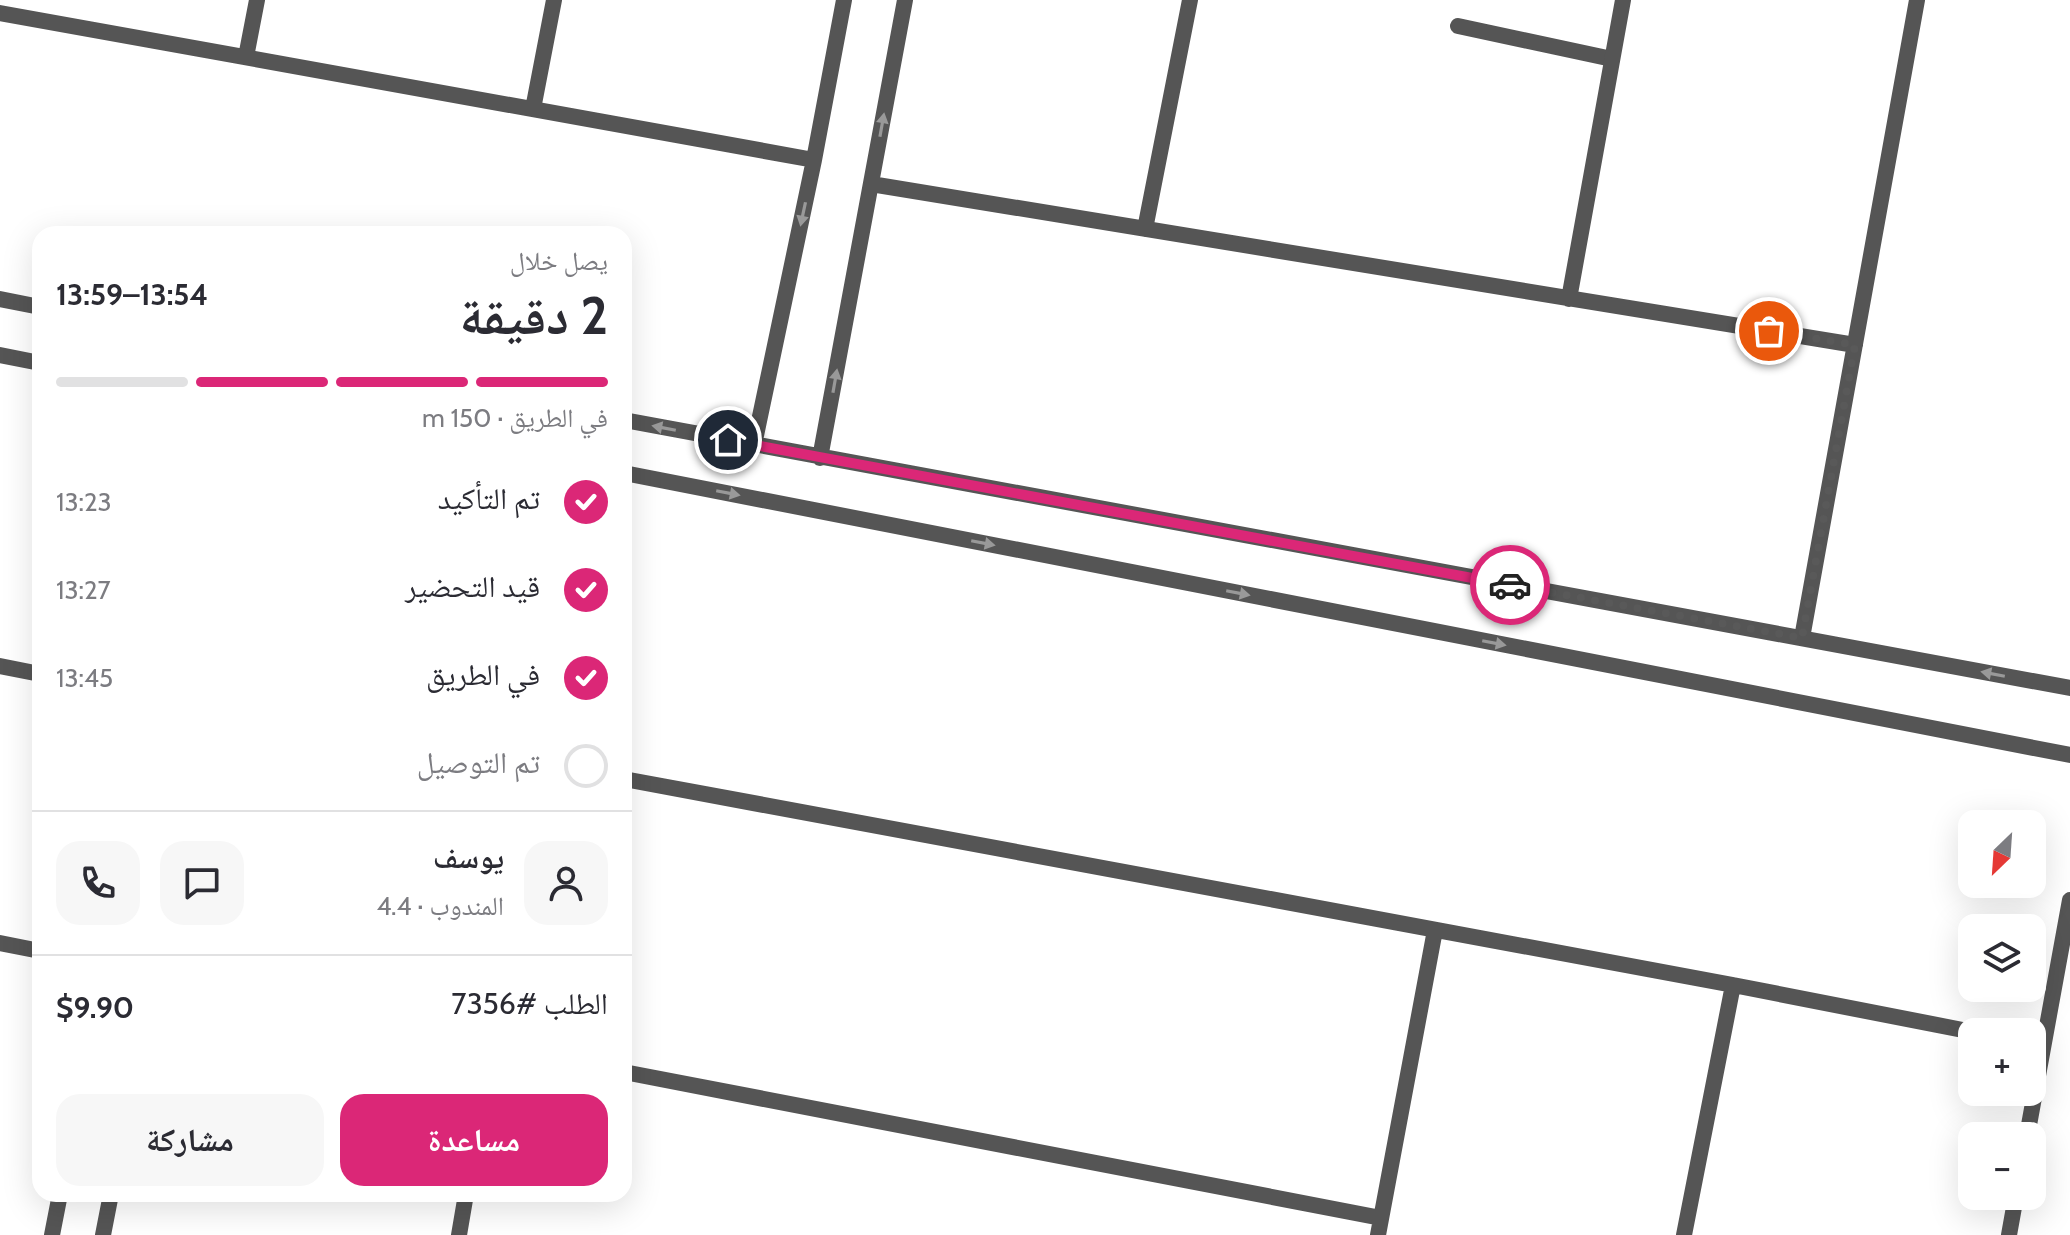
<!DOCTYPE html>
<html lang="ar">
<head>
<meta charset="utf-8">
<style>
  body { margin:0; font-family:Cabin,"Noto Naskh Arabic",sans-serif; background:#f7f7f7; color:#2b2b33; direction:rtl; height:100vh; display:flex; flex-direction:column; font-size:30px; white-space:nowrap }
  * { box-sizing:border-box; margin:0 }
  p { font-size:26px; color:#7c7c81 }
  .icon { flex:none; width:44px; height:44px; fill:none; stroke:currentColor; stroke-width:2; stroke-linecap:round; stroke-linejoin:round }
  .map { position:relative; flex:1; overflow:hidden; direction:ltr }
  .side { position:absolute; left:32px; top:226px; width:600px; height:976px; display:flex; flex-direction:column; background:#fff; border-radius:24px; box-shadow:0 8px 32px #0002; direction:rtl }
  .side>* { flex:none }
  .needle { width:52px; rotate:205deg }
  .controls { position:absolute; left:1958px; top:810px; display:grid; gap:16px }
  .controls a { display:grid; place-items:center; width:88px; height:88px; border-radius:16px; background:#fff; box-shadow:0 8px 32px #0002; font-size:40px }
  .pin { position:absolute; display:grid; place-items:center; width:68px; height:68px; color:#fff; margin:-34px; border:4px solid #fff; border-radius:50%; box-shadow:0 2px 8px #0007 }
  .courier { position:absolute; display:grid; place-items:center; width:80px; height:80px; margin:-40px; border:6px solid #db2777; border-radius:50%; background:#fff; color:#222; box-shadow:0 2px 10px #0007 }
  .headline em { font-style:normal; font-weight:700 }
  .headline div { display:flex; flex-direction:column-reverse }
  .headline { display:flex; align-items:center; justify-content:space-between; height:136px; padding:0 24px }
  h1 { font-size:52px; font-weight:700; line-height:60px }
  .bar { display:grid; grid-template-columns:repeat(4,1fr); gap:12px 8px; align-content:center; height:96px; padding:0 24px }
  .bar i { height:10px; border-radius:6px; background:#e1e1e2 }
  .bar .current { background:#db2777 }
  .bar p { grid-column:span 4 }
  .line { display:flex; align-items:center; gap:20px; padding:0 24px; border-top:2px solid #e1e1e2 }
  .line div { flex:1 }
  .round { display:grid; place-items:center; flex:none; width:84px; height:84px; border-radius:24px; background:#f7f7f7 }
  ol { padding:0 24px; list-style:none }
  li { display:flex; align-items:center; gap:24px; height:88px }
  li p { margin-inline-start:auto }
  li .icon { padding:8px; border-radius:50%; background:#db2777; color:#fff; stroke-width:4 }
  li:last-child { color:#7c7c81 }
  li i { width:44px; height:44px; border:4px solid #e1e1e2; border-radius:50% }
  .primary-button { display:flex; gap:16px; margin-top:auto; padding:16px 24px }
  .primary-button a { flex:1; height:92px; border-radius:24px; background:#db2777; color:#fff; font-size:32px; font-weight:700; line-height:92px; text-align:center }
  .primary-button a+a { background:#f7f7f7; color:#2b2b33 }
  .map>svg:first-child { display:block }
  .lines { fill:none; stroke-linecap:round; stroke-linejoin:round }
  .lane { stroke:#555; stroke-width:16 }
  .street { stroke:#555; stroke-width:16 }
  .oneway { fill:#999 }
  .done { stroke:#595959; stroke-width:8; stroke-dasharray:0 14.4 }
  .route { stroke:#db2777; stroke-width:10 }
</style>
</head>
<body>
<div class="map">
<svg width="2070" height="1235" viewBox="0 0 2070 1235">
  <rect width="100%" height="100%" fill="#fff"/>
  <g class="lines">
    <path class="lane" d="M1458 26 1612 59"/>
    <path class="street" d="M0 13 814 160
      M246 57 257 0
      M533 109 554 0
      M871 184 1855 345
      M1145 229 1190 0
      M0 299 40 307
      M1569 299 1623 0
      M0 355 40 363
      M624 420 2070 688
      M754 445 814 160 844 0
      M820 458 905 0
      M624 473 2070 755
      M1802 638 1917 0
      M0 666 40 674
      M624 779 1733 985 1973 1032
      M0 943 40 951
      M624 1072 1381 1218
      M2027 1136 2070 900
      M52 1235 60 1194
      M103 1235 111 1194
      M459 1235 466 1194
      M1378 1235 1435 930
      M1684 1235 1733 985
      M2009 1235 2016 1196"/>
  </g>
  <defs><path id="oneway-solid" d="M-6-.8H1V-3.2L6.5 0L1 3.2V.8H-6Z" transform="scale(2)"/></defs>
  <g class="oneway">
    <use href="#oneway-solid" transform="translate(882 125) rotate(-80)"/>
    <use href="#oneway-solid" transform="translate(803 214) rotate(102)"/>
    <use href="#oneway-solid" transform="translate(835 381) rotate(-80)"/>
    <use href="#oneway-solid" transform="translate(664 428) rotate(-169)"/>
    <use href="#oneway-solid" transform="translate(728 493) rotate(11)"/>
    <use href="#oneway-solid" transform="translate(983 543) rotate(11)"/>
    <use href="#oneway-solid" transform="translate(1238 593) rotate(11)"/>
    <use href="#oneway-solid" transform="translate(1494 643) rotate(11)"/>
    <use href="#oneway-solid" transform="translate(1993 674) rotate(-169)"/>
  </g>
  <g class="lines">
    <path class="done" d="M1510 585 1802 638 1855 345 1769 331"/>
    <path class="route" d="M728 440 1510 585"/>
  </g>
</svg>
<div class="controls">
<a><svg class="needle" viewBox="-14 -14 28 28"><path d="M0-13l5 13h-10z" fill="#e53935"/><path d="M0 13l5-13h-10z" fill="#7c7c81"/></svg></a>
<a><svg class="icon" aria-label="layers" viewBox="0 0 24 24"><path d="M12 4l9 5-9 5-9-5zM3 14l9 5 9-5"/></svg></a>
<a>+</a>
<a>−</a>
</div>
<div class="pin" style="left:1769px;top:331px;background:#ea580c"><svg class="icon" aria-label="bag" viewBox="0 0 24 24"><path d="M5 8h14l-1 12H6zM9 8a3 3 0 0 1 6 0"/></svg></div>
<div class="pin" style="left:728px;top:440px;background:#1f2937"><svg class="icon" aria-label="home" viewBox="0 0 24 24"><path d="M3 11l9-7 9 7M6 9v11h12V9"/></svg></div>
<div class="courier" style="left:1510px;top:585px"><svg class="icon" aria-label="car" viewBox="0 0 24 24"><path d="M5 17H2v-5l4-1 3-4h7l3 4 3 1v5h-3M9 17h6M6 11h13"/><circle cx="7" cy="17" r="2"/><circle cx="17" cy="17" r="2"/></svg></div>
<section class="side">
<div class="headline"><div><h1>2 دقيقة</h1><p>يصل خلال</p></div><em>13:54–13:59</em></div>
<div class="bar"><i class="current"></i><i class="current"></i><i class="current"></i><i></i><p>في الطريق · 150 m</p></div>
<ol>
<li><svg class="icon" aria-label="check" viewBox="0 0 24 24"><path d="M5 12l5 5 9-10"/></svg>تم التأكيد<p>13:23</p></li>
<li><svg class="icon" aria-label="check" viewBox="0 0 24 24"><path d="M5 12l5 5 9-10"/></svg>قيد التحضير<p>13:27</p></li>
<li><svg class="icon" aria-label="check" viewBox="0 0 24 24"><path d="M5 12l5 5 9-10"/></svg>في الطريق<p>13:45</p></li>
<li><i></i>تم التوصيل</li>
</ol>
<div class="line" style="height:144px"><a class="round"><svg class="icon" aria-label="person" viewBox="0 0 24 24"><circle cx="12" cy="8" r="4"/><path d="M4 21q1-7 8-7t8 7"/></svg></a><div><b>يوسف</b><p>المندوب · 4.4</p></div><a class="round"><svg class="icon" aria-label="chat" viewBox="0 0 24 24"><path d="M4 5h16v11H9l-5 4z"/></svg></a><a class="round"><svg class="icon" aria-label="phone" viewBox="0 0 24 24"><path d="M5 4h4l2 5-3 2q2 4 5 5l2-3 5 2v4C11 20 4 13 5 4z"/></svg></a></div>
<div class="line" style="height:104px"><div>الطلب #7356</div><b>$9.90</b></div>
<div class="primary-button"><a>مساعدة</a><a>مشاركة</a></div>
</section>
</div>
</body>
</html>
